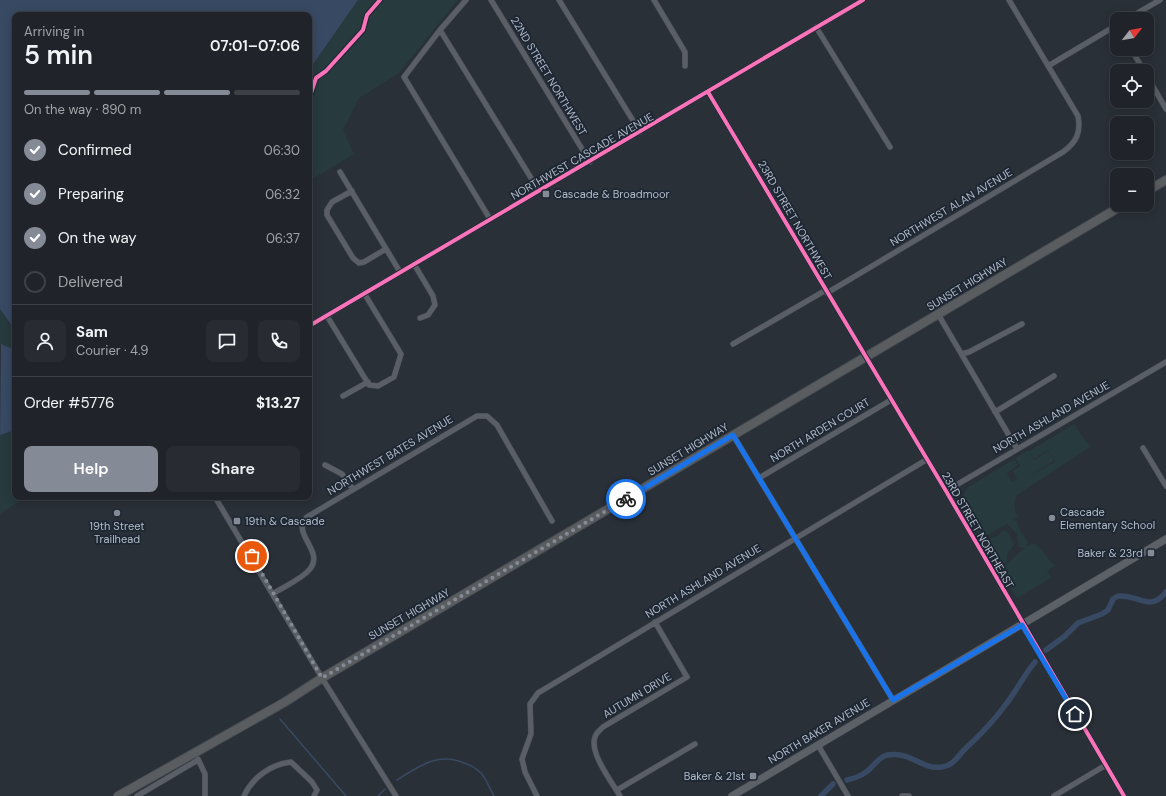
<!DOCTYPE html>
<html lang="en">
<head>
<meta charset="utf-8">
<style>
  body { margin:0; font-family:"DM Sans",sans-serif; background:#282c32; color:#f1f3f6; height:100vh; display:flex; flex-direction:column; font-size:15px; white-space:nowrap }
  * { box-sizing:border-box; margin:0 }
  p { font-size:13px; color:#a2a4a8 }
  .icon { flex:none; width:22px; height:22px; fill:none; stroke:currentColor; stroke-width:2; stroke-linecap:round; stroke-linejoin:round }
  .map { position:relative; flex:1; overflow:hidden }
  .drawer { position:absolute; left:12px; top:12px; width:300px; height:488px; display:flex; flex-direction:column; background:#20242a; border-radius:8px; box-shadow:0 2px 10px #0003,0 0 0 1px #3d4147 }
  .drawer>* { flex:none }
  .needle { width:26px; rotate:59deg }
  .controls { position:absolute; left:1110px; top:12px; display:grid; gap:8px }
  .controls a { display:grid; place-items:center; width:44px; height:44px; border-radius:8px; background:#20242a; box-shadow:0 2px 10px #0003,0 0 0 1px #3d4147; font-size:20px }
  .pin { position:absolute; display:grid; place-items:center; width:34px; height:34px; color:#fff; margin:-17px; border:2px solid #fff; border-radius:50%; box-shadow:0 1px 4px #0007 }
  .courier { position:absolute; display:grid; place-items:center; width:40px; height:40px; margin:-20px; border:3px solid #1a73e8; border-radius:50%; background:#fff; color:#222; box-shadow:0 1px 5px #0007 }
  .summary em { font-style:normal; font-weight:600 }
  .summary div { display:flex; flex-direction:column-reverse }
  .summary { display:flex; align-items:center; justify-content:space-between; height:68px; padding:0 12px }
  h1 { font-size:26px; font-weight:600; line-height:30px }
  .bar { display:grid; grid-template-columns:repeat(4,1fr); gap:6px 4px; align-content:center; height:48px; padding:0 12px }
  .bar i { height:5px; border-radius:3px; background:#3d4147 }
  .bar .selected { background:#848b96 }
  .bar p { grid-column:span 4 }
  .line { display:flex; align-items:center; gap:10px; padding:0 12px; border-top:1px solid #3d4147 }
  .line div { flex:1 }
  .round { display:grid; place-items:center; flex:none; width:42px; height:42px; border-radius:8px; background:#282c32 }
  ol { padding:0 12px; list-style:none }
  li { display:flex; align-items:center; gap:12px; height:44px }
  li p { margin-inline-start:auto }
  li .icon { padding:4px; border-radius:50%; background:#848b96; color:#fff; stroke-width:4 }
  li:last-child { color:#a2a4a8 }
  li i { width:22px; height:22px; border:2px solid #3d4147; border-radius:50% }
  .button { display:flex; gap:8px; margin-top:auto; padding:8px 12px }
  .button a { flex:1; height:46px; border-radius:8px; background:#848b96; color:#fff; font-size:16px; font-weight:600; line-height:46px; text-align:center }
  .button a+a { background:#282c32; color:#f1f3f6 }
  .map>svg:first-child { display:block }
  .green { fill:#273a3e }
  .water { fill:#384963 }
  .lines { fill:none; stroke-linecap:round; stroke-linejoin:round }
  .stream { stroke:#384963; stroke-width:1.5 }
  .canal { stroke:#384963; stroke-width:5.5 }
  .minor-casing { stroke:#484c53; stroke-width:6 }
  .major-casing { stroke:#484c55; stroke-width:8 }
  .highway-casing { stroke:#474c53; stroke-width:10 }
  .minor { stroke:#5a5e66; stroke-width:5 }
  .major { stroke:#5c6168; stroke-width:7 }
  .highway { stroke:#5a5d60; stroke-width:8 }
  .cycleway-casing { stroke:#1d2633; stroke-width:6 }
  .cycleway { stroke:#fb73b8; stroke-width:4 }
  .done { stroke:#848b96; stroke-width:4; stroke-dasharray:0 7.2 }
  .route { stroke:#1a73e8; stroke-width:5 }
  .poi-dot { fill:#848b96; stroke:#1d2633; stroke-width:1.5 }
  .labels { text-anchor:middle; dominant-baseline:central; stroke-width:3.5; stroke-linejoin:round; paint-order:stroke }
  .street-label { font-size:11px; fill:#b4bcc9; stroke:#1d2633 }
  .poi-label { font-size:11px; fill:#b4bcc9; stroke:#1d2633; text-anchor:start }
</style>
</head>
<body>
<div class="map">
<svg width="1166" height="796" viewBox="0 0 1166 796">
  <rect width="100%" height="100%" fill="#2a3038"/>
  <path class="green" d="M358 0H458L399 73 359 98 343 130 354 154 309 181V70Z
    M0 309C10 323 15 333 15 350L0 345Z
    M1074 424 1090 447 1017 495C1014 504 1013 508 1018 517L1013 520 1017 521 1020 530 1028 542 1026 547 1034 543C1043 549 1047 559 1055 566L1047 570 1051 578 1017 598 1000 570C1010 563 1015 554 1025 548L1019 547 1017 534 1007 524 1012 521 981 539 960 503 967 488 1014 459 1018 465 1007 473 1012 482 1022 476 1017 479 1012 471 1020 466 1015 458 1028 450 1034 460 1048 451 1054 461 1026 478 1055 462 1048 450 1034 459 1029 451Z
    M15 430V497H26L0 514V435Z
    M1002 530 1008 532 1014 545 1007 554V561L1003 565C994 560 986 549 986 540L999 535Z"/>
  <path class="water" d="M0 0H358L309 70V15H15V337L10 323 0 309Z
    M1 344 15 350V430L0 435Z"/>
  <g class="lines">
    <path class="stream" d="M280 719 346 796
      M397 780C419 766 438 752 464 763 471 765 477 769 482 774 487 781 490 789 494 796
      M378 796 385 789"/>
    <path class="canal" d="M1046 650 1065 636 1078 623 1102 614 1108 610 1113 599 1118 596C1138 594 1150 613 1166 592
      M847 780C854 778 860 777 866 772 874 767 878 757 887 755 912 751 921 770 942 767 953 766 958 756 965 749 980 735 994 721 1006 704 1017 690 1024 675 1035 662
      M821 796 833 784"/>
    <g class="minor-casing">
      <path id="minor" d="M466 0 440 30 404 77 490 219
        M491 0 590 162
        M559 0 640 132
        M654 0 685 52V66
        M1127 19 1160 0
        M816 27 890 147
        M440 30 539 191
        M1131 49 1144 71
        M1048 66 1117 25
        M1147 76 1166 109
        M708 92 946 491 1124 796
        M340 172 400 272
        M352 191 332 202 327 210V215L353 258 359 263 364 262 386 249
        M414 264 433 296 435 305 428 315 420 318
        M827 293 1063 152C1077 142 1081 132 1078 116L1009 0
        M938 314 1017 449
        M327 316 369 385 378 386 394 377 401 354 364 293
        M309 326 863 0
        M733 344 826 290
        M962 354 969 352 1022 324
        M343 396 368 382
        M995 412 1054 376
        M733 435 893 700
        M1143 448 1166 486
        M325 465 342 474 353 489
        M759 478 891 400
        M946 491 1166 362
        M215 497 322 678 396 796
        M274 593C285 586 302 579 310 569 325 551 290 533 307 517L477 416H487L497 425 552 521
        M818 745 848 796
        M198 759 205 774V796
        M617 790 695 744
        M137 796 198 760
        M244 796C252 778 271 764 291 762L312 782 317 790 314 796
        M537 796 525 772 522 759 531 734 530 704 538 693 926 460
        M620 796C612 782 589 753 595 737 596 733 600 730 603 727L687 677 655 622
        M902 796H909
        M1054 796 1106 765"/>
    </g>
    <g class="major-casing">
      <path id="major" d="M732 796 1166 539"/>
    </g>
    <g class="highway-casing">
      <path id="highway" d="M1147 191 1166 180
        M118 796 285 702 322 678 1123 205"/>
    </g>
    <use href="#minor" class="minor"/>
    <use href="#major" class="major"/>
    <use href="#highway" class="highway"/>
    <g class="cycleway-casing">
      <path id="cycleway" d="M708 92 946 491 1124 796
        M309 99 316 78 326 71 363 30 367 15 380 0
        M309 326 863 0"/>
    </g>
    <use href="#cycleway" class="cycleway"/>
  </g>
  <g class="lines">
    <path class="done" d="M252 556 322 678 626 499"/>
    <path class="route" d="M626 499 733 435 893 700 1022 625 1075 714"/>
  </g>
  <g class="poi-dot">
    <rect x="542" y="190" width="8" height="8" rx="2"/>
    <circle cx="117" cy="513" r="4"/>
    <circle cx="1052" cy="518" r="4"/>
    <rect x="233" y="517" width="8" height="8" rx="2"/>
    <rect x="1147" y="549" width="8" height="8" rx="2"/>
    <rect x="749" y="772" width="8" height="8" rx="2"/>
  </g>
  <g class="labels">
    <g class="street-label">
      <text transform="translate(549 76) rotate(59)">22ND STREET NORTHWEST</text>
      <text transform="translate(582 156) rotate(-30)">NORTHWEST CASCADE AVENUE</text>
      <text transform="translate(951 207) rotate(-31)">NORTHWEST ALAN AVENUE</text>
      <text transform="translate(795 220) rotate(60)">23RD STREET NORTHWEST</text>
      <text transform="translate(967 284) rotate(-31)">SUNSET HIGHWAY</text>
      <text transform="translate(1051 417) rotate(-30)">NORTH ASHLAND AVENUE</text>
      <text transform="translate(820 430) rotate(-31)">NORTH ARDEN COURT</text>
      <text transform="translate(688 449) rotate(-31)">SUNSET HIGHWAY</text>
      <text transform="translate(390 455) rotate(-31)">NORTHWEST BATES AVENUE</text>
      <text transform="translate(978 530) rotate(60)">23RD STREET NORTHEAST</text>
      <text transform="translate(703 581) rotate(-31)">NORTH ASHLAND AVENUE</text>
      <text transform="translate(409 614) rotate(-30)">SUNSET HIGHWAY</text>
      <text transform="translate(637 695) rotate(-31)">AUTUMN DRIVE</text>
      <text transform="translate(819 731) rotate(-31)">NORTH BAKER AVENUE</text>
    </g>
    <g class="poi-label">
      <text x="554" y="194">Cascade &amp; Broadmoor</text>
      <text x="1060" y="512">Cascade<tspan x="1060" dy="13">Elementary School</tspan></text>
      <text x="245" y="521">19th &amp; Cascade</text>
      <text x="117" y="526" text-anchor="middle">19th Street<tspan x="117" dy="13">Trailhead</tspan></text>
      <text x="1143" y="553" text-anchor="end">Baker &amp; 23rd</text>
      <text x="745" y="776" text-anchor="end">Baker &amp; 21st</text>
    </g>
  </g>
</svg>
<div class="controls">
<a><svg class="needle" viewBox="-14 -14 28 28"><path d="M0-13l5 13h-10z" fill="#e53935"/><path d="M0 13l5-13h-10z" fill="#a2a4a8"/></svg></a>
<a><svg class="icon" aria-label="locate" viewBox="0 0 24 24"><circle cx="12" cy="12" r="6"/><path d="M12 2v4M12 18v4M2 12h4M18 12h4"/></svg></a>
<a>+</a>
<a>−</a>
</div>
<div class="pin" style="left:252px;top:556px;background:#ea580c"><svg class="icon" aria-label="bag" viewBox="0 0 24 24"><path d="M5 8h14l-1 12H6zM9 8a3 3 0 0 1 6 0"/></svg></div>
<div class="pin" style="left:1075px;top:714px;background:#1f2937"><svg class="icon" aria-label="home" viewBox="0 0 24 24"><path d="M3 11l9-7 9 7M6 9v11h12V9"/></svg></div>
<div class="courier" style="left:626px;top:499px"><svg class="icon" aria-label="bike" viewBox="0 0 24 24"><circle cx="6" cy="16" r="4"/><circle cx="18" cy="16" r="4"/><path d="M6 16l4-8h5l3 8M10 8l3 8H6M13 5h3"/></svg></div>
<section class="drawer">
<div class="summary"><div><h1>5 min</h1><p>Arriving in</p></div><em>07:01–07:06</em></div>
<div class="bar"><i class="selected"></i><i class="selected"></i><i class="selected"></i><i></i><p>On the way · 890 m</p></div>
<ol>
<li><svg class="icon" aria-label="check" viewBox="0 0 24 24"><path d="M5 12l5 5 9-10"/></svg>Confirmed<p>06:30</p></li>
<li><svg class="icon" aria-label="check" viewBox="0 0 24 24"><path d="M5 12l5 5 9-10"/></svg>Preparing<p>06:32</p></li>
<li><svg class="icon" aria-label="check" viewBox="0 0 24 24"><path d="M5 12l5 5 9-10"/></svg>On the way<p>06:37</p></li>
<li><i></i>Delivered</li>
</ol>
<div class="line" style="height:72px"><a class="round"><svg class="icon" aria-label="person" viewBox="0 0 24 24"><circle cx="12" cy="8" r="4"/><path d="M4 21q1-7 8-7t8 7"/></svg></a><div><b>Sam</b><p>Courier · 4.9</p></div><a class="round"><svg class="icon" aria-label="chat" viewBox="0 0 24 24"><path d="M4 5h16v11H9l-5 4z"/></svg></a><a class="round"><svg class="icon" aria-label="phone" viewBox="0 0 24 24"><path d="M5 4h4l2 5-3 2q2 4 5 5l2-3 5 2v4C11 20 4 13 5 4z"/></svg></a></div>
<div class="line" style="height:52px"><div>Order #5776</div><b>$13.27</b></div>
<div class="button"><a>Help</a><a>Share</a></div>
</section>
</div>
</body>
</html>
